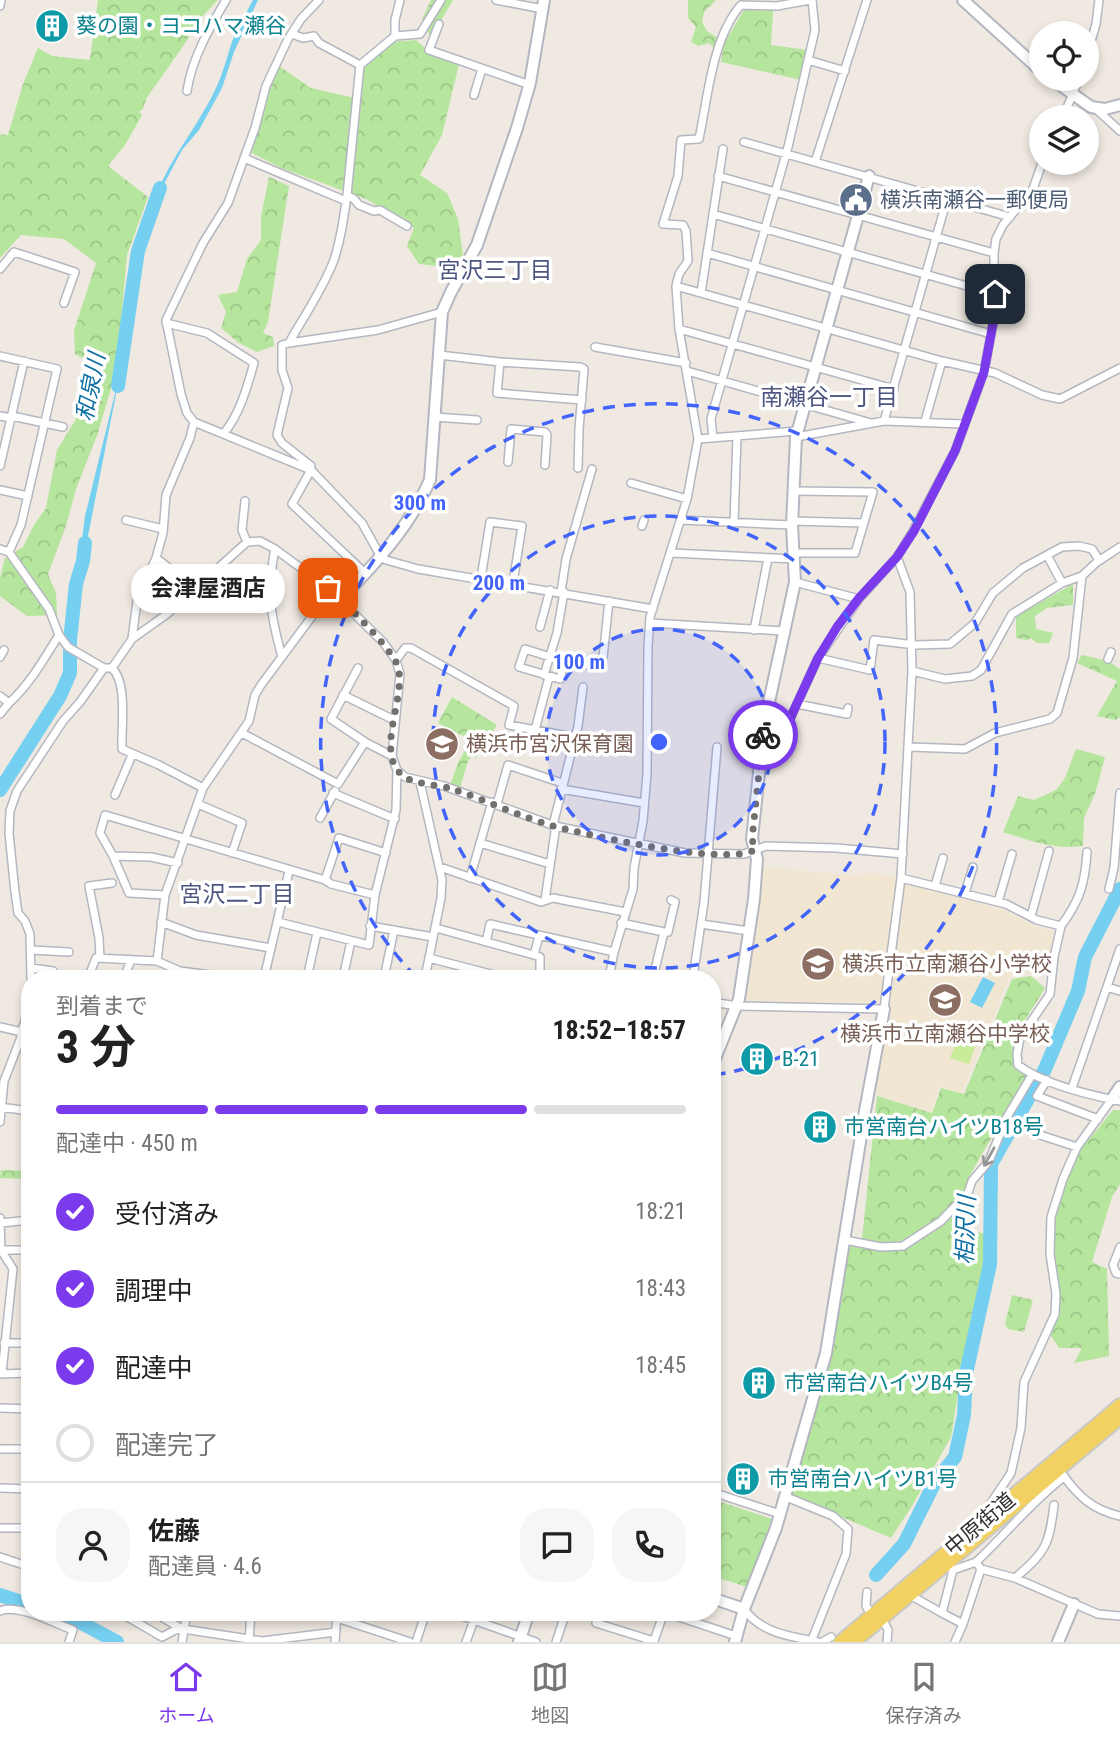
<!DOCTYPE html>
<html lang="ja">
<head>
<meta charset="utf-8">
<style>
  body { margin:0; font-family:"Roboto Condensed","Noto Sans JP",sans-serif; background:#f6f6f6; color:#222; height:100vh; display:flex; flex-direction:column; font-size:26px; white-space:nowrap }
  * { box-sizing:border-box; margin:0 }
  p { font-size:23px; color:#767676 }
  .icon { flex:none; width:38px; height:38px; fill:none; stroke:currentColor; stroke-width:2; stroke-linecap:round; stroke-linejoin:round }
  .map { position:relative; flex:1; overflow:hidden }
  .drawer { position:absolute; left:21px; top:970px; width:700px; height:651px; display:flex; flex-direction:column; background:#fff; border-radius:28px; box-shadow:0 4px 10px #0003 }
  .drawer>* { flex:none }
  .buttons { position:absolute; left:1029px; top:21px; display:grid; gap:14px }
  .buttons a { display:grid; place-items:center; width:70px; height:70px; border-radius:50%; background:#fff; box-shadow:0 4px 10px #0003; font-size:35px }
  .pin { position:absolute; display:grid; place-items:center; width:60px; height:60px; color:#fff; margin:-30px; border-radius:14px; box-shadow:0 4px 10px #0006 }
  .courier { position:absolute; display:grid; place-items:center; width:70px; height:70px; margin:-35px; border:5px solid #7c3aed; border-radius:50%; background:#fff; color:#222; box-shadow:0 2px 9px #0007 }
  .bubble { position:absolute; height:49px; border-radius:24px; background:#fff; box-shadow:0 4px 10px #0003; font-size:23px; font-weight:700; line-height:49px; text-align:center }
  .headline em { font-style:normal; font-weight:700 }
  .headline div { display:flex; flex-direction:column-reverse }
  .headline { display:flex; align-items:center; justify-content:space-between; height:119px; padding:0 35px }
  h1 { font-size:46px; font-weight:700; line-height:52px }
  .bar { display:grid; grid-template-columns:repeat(4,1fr); gap:10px 7px; align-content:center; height:84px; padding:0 35px }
  .bar i { height:9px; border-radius:5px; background:#e0e0e0 }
  .bar .active { background:#7c3aed }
  .bar p { grid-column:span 4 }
  .line { display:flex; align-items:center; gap:18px; padding:0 35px; border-top:2px solid #e0e0e0 }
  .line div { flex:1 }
  .round { display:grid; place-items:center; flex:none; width:74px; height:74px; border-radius:28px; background:#f6f6f6 }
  ol { padding:0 35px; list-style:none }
  li { display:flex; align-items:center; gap:21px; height:77px }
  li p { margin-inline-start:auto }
  li .icon { padding:7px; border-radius:50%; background:#7c3aed; color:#fff; stroke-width:4 }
  li:last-child { color:#767676 }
  li i { width:38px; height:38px; border:4px solid #e0e0e0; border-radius:50% }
  .dock { display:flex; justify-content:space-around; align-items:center; height:98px; border-top:2px solid #e0e0e0; background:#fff; font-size:19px; color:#767676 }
  .dock a { display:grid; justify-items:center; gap:4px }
  .dock .active { color:#7c3aed }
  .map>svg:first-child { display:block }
  .education { fill:#f0e6d1 }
  .forest { fill:url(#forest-crowns) }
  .pitch { fill:#c9ec9a }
  .water { fill:#75cff0 }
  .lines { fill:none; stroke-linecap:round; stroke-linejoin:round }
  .river { stroke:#75cff0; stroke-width:14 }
  .street-casing { stroke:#b4b7c1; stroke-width:10 }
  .secondary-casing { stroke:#b4b7c1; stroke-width:14 }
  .primary-casing { stroke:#c9c9c9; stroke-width:16 }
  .street { stroke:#fff; stroke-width:7 }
  .secondary { stroke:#fff; stroke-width:10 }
  .primary { stroke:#f2d163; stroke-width:12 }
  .oneway { stroke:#969696 }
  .done { stroke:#726f6d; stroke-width:7; stroke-dasharray:0 12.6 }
  .route { stroke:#7c3aed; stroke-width:9 }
  .ring { fill:none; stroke:#4264fb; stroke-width:3.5; stroke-dasharray:12 9 }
  .labels { text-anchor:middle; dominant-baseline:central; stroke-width:7; stroke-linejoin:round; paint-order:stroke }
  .culture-label { font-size:21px; fill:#0d838f; stroke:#fff; text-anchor:start }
  .service-label { font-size:21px; fill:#4e5e75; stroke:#fff; text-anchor:start }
  .education-label { font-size:21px; fill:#785e54; stroke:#fff; text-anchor:start }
  .street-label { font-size:21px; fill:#2e2e2e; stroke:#fff }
  .neighbourhood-label { font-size:23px; fill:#4d5680; stroke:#fff }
  .water-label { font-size:23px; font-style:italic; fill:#0d6fa3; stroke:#fff }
  .centre { fill:#4264fb; stroke:#fff; stroke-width:3.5 }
  .ring-label { font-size:21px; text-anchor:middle; font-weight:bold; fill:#4264fb; stroke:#fff; stroke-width:7; stroke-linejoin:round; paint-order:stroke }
</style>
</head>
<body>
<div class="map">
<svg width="1120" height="1642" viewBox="0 0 1120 1642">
  <defs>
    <pattern id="forest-crowns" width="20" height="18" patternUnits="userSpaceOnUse" patternTransform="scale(1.75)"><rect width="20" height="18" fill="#b6e59e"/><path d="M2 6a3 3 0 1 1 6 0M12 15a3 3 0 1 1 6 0" fill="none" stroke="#9dc588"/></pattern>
  </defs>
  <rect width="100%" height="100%" fill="#efe9e1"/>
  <path class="education" d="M763 867 850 875 875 873 896 877 898 880 881 1003 747 1001 745 998Z
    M905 883 1004 910 1035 926 1054 932 1045 974 1012 972 961 1095 939 1086 931 1112 874 1095 887 1027Z"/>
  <path class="forest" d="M98 0H218L195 24 186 42 146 99 143 109 139 112 142 115 125 145 108 166 148 197 127 255 118 354 112 385 98 433 76 489 66 526 48 574 56 593 57 615 27 616 0 596V578L5 558 23 547 34 525 46 508 57 450 98 383 88 361 75 354 74 331 96 263 64 239 21 235 0 258V134L8 135 23 84 38 48 52 56 90 60Z
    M431 0H453L431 38 422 19Z
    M688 0H716L704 12 702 22 707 31 718 38 714 48 709 43 698 46 691 42 696 27 688 18Z
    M744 10 773 11 771 45 807 50 801 80 721 62 724 43Z
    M416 40 426 49 459 64 442 135 420 175 447 193 458 219 464 262 452 268 419 264 407 246 414 228 366 199 281 168 248 151 270 84 279 66 311 88 355 98 366 63 393 42Z
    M269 177 289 186 268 322 263 333 273 337 274 346 257 352 239 343 221 328 226 312 218 295 237 292 247 259 261 240V217Z
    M1073 584V605L1047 608 1035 616 1036 629 1053 633 1049 643H1037L1031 638 1027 640 1016 638V616Z
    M1082 655 1108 661 1120 669V717L1116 720 1097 716 1117 681 1077 663Z
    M452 697 497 725 476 758 472 756 468 761 460 788 450 786 458 763 471 740 438 723Z
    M1076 749 1105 757 1095 794 1084 818 1083 846C1055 850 1030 841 1003 832L1018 796 1034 800 1056 790 1065 778Z
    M1031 976 1045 988C1030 1014 1009 1037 1014 1068L1027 1076 970 1175 959 1211 967 1230 995 1236 978 1327 960 1381 951 1437 912 1506 891 1538 788 1494 831 1352 849 1246 861 1248 877 1096 932 1113 941 1088 964 1094 1012 979Z
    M1113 1110H1120V1184L1112 1197 1092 1262 1107 1269 1109 1356 1074 1363 1082 1348H1059L1050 1334 1058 1313 1054 1256V1214L1078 1153Z
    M1 1170 30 1171V1217L24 1220V1179L0 1178Z
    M1012 1295 1033 1300 1024 1332 1008 1329 1005 1324Z
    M712 1499 772 1519 747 1587 712 1576Z"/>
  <path class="pitch" d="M963 1023 981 1029 969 1064 950 1058Z"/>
  <path class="water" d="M253 0H258L234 52 222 88 199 130 182 150 153 205C167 160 195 132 215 90 223 74 227 56 233 39 239 26 246 13 253 0Z
    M121 369 83 561 81 548 85 516Z
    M983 977 995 983 982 1008 970 1002Z"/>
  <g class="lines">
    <path class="river" d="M118 386 138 251 160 188
      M0 790 60 696 70 673V640L76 584 83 561 85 543
      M876 1575 904 1544 935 1482 955 1457 964 1415 966 1374 990 1264 991 1164 1045 1069 1078 991 1085 957 1120 889
      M0 1595 30 1605
      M61 1612 117 1642"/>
    <g class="street-casing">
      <path id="street" d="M319 0 301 19 288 39 266 86 255 128 228 203 203 243 166 320 181 394 187 413 194 422 311 470 362 523 381 557 386 560 418 569 653 609
        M400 0 395 20V36L420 34 441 0
        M496 0 543 9
        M0 6 1 0
        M439 24 429 50 530 85
        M292 34 303 38 314 36 319 43 360 65
        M1087 55 1096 24 1099 0
        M808 60 845 71
        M187 91C192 58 209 29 226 0
        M474 95 482 69
        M1096 109 1120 131
        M1063 117 1079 79
        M744 142 1010 217
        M244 158 346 201
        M815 162 867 0
        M718 176 994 253
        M347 195 360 65 395 36
        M713 214 995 294
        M407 226 380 210 374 211 359 205 354 199 347 195C344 217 341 239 334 260 323 289 304 316 289 343L378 330 442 312
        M707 253 991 334
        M0 269 14 252 75 272 64 303
        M676 286 942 361 995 373 1042 395 1060 399 1120 368
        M701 293 723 149
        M166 323 207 333 254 363C247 387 240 414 224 433
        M679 329 894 389
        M289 343 282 345V370L288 388 277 435 282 443 311 466V470L292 504 366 574
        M595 347 686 363
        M439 355 500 362 580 367 584 369 579 429 578 468
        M0 356 57 369 21 525 9 552
        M500 362 497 393 582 400
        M687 371 871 423
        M0 416 11 418
        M12 416 63 427
        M435 417 477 420
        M884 421 947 199
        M925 421 942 361
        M796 437 884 421 964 424
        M713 438 711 419 788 147 815 30 812 0
        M698 439 797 431
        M508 462 511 429 545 432 547 435 545 465
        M0 466 24 361
        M631 483 687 499
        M0 490 28 496
        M793 491 873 492 855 553H794
        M245 501 242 530 247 542 260 541 275 549 328 588 383 642 396 660 400 674 392 756 397 770 405 777 444 786 555 826 685 853 744 854 766 846 836 848 903 854
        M126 520 163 529
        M681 520 792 525
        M792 521 864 523
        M734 523 737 436
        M642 526 644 520
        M0 549 9 552 49 609 59 635 68 647 104 668 80 702 63 721 17 791 10 811 9 833 15 892 18 913 25 921 30 934 31 978
        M275 549C266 592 271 617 282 657
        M672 553 795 559
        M1047 555 1062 583
        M897 557 910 592 912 671 901 878 1006 904 1037 920 1061 926 1054 957 1050 994 1020 1038 1017 1054 1018 1065C1043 1084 1089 1095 1120 1101
        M156 558 196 589
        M481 578 490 522 522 526 513 583
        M795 582 859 599
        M561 592 566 559 592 469
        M650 623 784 631
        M540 627 550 590
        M754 630 768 558
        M132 639 137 601 156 558 163 533 166 495 190 438 194 422
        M0 657 4 650
        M550 657 525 649 519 667 560 679 564 664 571 662 602 667 609 601
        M818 658 870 670 874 640 915 645 950 644 975 623 993 593 1023 568 1062 547 1079 546 1092 549 1099 560
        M1108 659 1111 652
        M396 660 405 648H411L514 706 509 725 573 737
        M104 668H112L132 639 167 614 247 542
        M112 668C128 683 121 728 122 749L159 765 203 788
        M358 668 331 719 365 742
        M912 671 945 679 972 676 981 670 1012 614 1062 583 1082 576
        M544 675 557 633 564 592
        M343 695 394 720
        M0 696 9 703C30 684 44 659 59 635
        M797 704 847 714 848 708
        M0 714 9 703
        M535 730 549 677
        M242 733 338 784 365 742 392 756
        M763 734 782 728 789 721 818 658 859 599 897 557 913 531 955 451 984 372 994 318V253L996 239 1003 225 1033 189 1042 163
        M909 747 965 749 995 733 1050 719 1057 713 1073 658 1082 576 1097 562 1120 547
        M420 782 442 880 441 898 425 978
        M561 789 644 803
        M333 793 395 819
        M115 795 132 755
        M198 804 242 823 232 853
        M497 804 508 765 562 783
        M320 818 335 791
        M480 843 550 864
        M113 856 129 893 165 895
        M178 863 151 857 113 856 100 833 105 815 325 880 331 884 375 895
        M440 867 541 902 553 898 625 912
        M470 878 492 802
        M325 880 339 838 386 853
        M935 886 943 858
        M1109 889 1114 868 1120 793
        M965 893 973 867
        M545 900 555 832 554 821 578 726 583 687
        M998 902 1012 854
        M1031 916 1049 851
        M161 922 196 935 271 948
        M278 922 369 945 375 895 396 810 397 770
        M621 923 664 932 653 978
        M701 924 749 931
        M370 926 433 937
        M1061 926C1080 900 1085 884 1087 852
        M436 928 534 955
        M664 932H668L675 902 671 900
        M539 936 534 955 540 957V978
        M486 942 490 924 614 952
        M31 950 69 952
        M100 958 99 938 89 886 112 883
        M429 958 506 978
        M157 961 165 895 203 788 249 721 255 695 261 685 316 611 337 596
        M31 968 53 971
        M88 978 96 958 157 961 180 971 233 978
        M124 978 131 960
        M264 978 289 871
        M307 978 317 933
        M343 978 351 941
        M384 978 394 930
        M609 978 614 952 633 889 634 868 643 821 647 774 648 646 650 617 687 499 698 439 679 329 676 286 679 274 688 261 686 231 683 225 663 224 678 176 681 140 699 139C708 97 712 38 741 5L777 6 810 0
        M693 978 704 902 717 747
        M1107 987 1120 991
        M712 1002 737 1006 884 1009 901 878
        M0 1027 22 1032
        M1047 1080 1037 1096 1098 1119
        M1072 1088 1120 949
        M0 1107 22 1110 30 1117
        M28 1116 30 1106
        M0 1122 4 1081 20 1040 30 1000
        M1037 1134 1077 1147
        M0 1218 1 1252
        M1 1223 30 1220
        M845 1240 881 1247 903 1246 941 1221 968 1193 972 1181 989 1161 1007 1117 1032 1075
        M1120 1247 1113 1265 1116 1273 1120 1274
        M1 1250 13 1269 2 1373
        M1 1250H30
        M4 1343H30
        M0 1374 30 1373
        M0 1408 30 1409
        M0 1449H30
        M1063 1475C1079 1497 1093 1510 1120 1516
        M0 1488 30 1489
        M712 1492 780 1514
        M784 1496 833 1516 848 1529 846 1554 811 1642
        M989 1514 991 1503 1011 1473 1021 1428 1024 1382 1055 1314 1056 1294 1050 1254 1051 1217 1063 1179 1077 1147 1112 1099
        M0 1528H30
        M0 1557 30 1567
        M947 1563 953 1570 942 1613 963 1624
        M981 1569 1015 1578 1098 1614 1120 1616
        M953 1570 976 1562
        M1015 1578C1046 1552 1049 1545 1054 1505
        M867 1592 866 1606 872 1615
        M910 1595 942 1613
        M744 1609C762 1634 791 1636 818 1642
        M0 1611C17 1603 56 1624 73 1630L69 1642
        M119 1612 162 1637 175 1630 183 1629 262 1641 336 1632
        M153 1612 182 1629
        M451 1612 536 1642
        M599 1612 596 1623 654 1641 664 1612
        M664 1612 736 1636
        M337 1618 410 1642
        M882 1618 888 1630 887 1642
        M182 1642 187 1612
        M249 1642 251 1612
        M335 1642 337 1612
        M416 1642 426 1612
        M466 1642 477 1612
        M556 1642 566 1612
        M822 1642 831 1637
        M955 1642 963 1624 981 1569 976 1562C1006 1534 1032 1501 1064 1477"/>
    </g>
    <g class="secondary-casing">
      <path id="secondary" d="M963 0 1041 71
        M1052 79 1091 107 1105 109 1120 105
        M340 599C375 565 410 526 430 480L442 312 451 292 477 245 517 128 530 83 544 0
        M712 1066 739 999 754 899 757 859 752 839 764 725 795 582 792 525 796 437 869 176
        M1112 1099 1120 1087
        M712 1598 744 1609
        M519 1642 529 1612
        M735 1642 744 1609 776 1528 826 1353 865 1111 884 1009
        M1058 1642 1074 1604"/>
    </g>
    <g class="primary-casing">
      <path id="primary" d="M840 1642 1120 1405
        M854 1642 1120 1418"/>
    </g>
    <use href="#street" class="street"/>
    <use href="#secondary" class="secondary"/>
    <use href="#primary" class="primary"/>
  </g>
  <defs><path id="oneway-shaft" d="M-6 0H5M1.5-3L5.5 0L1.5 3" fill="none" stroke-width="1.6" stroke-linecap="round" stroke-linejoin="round" transform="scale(1.75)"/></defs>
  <use class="oneway" href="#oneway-shaft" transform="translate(989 1157) rotate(119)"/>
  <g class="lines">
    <path class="done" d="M328 588C344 602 393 649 398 667 406 696 378 745 398 771 410 786 435 783 452 789 486 800 523 818 557 827 595 836 723 866 755 850L752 839 763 735"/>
    <path class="route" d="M763 735 782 728 789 721 818 658 837 627 859 598 897 557 914 531 955 451 984 372 994 318 995 294"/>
  </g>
  <circle cx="659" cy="742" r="113" fill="#4264fb" fill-opacity=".12"/>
  <g class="ring">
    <circle cx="659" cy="742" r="113"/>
    <circle cx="659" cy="742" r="226"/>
    <path d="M416 977A338 338 0 1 1 715 1075"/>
  </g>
  <defs>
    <g id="building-disc" transform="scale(1.75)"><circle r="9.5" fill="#0f9aa8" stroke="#fff"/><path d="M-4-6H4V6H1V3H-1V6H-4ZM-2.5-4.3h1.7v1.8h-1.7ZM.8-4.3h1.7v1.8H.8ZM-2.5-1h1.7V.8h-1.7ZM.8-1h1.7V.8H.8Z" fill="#fff"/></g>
    <g id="civic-disc" transform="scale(1.75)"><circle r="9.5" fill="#5c6f8a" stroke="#fff"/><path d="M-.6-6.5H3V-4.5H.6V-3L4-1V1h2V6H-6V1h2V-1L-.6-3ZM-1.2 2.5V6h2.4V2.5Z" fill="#fff"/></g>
    <g id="school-disc" transform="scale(1.75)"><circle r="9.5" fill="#8d6e63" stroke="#fff"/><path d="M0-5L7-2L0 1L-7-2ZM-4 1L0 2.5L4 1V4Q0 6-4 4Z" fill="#fff"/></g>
  </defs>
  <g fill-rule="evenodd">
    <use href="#building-disc" x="52" y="26"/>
    <use href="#civic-disc" x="856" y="200"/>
    <use href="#school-disc" x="442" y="744"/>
    <use href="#school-disc" x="818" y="964"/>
    <use href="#school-disc" x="945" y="1000"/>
    <use href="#building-disc" x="757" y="1059"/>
    <use href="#building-disc" x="820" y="1127"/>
    <use href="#building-disc" x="759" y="1383"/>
    <use href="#building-disc" x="743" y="1479"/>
  </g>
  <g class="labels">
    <g class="culture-label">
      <text x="76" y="26">葵の園・ヨコハマ瀬谷</text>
      <text x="782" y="1059">B-21</text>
      <text x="844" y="1127">市営南台ハイツB18号</text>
      <text x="784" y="1383">市営南台ハイツB4号</text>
      <text x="768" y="1479">市営南台ハイツB1号</text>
    </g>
    <g class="service-label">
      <text x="880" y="200">横浜南瀬谷一郵便局</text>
    </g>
    <g class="education-label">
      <text x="466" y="744">横浜市宮沢保育園</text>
      <text x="842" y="964">横浜市立南瀬谷小学校</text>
      <text x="945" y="1034" text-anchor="middle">横浜市立南瀬谷中学校</text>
    </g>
    <g class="street-label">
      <text transform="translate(980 1524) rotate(-40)">中原街道</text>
    </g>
    <g class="neighbourhood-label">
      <text x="495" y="270">宮沢三丁目</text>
      <text x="829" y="397">南瀬谷一丁目</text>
      <text x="237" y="894">宮沢二丁目</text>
    </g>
    <g class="water-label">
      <text transform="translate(91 387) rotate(-79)">和泉川</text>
      <text transform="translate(966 1230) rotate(-88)">相沢川</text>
    </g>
  </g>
  <circle cx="659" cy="742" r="10" class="centre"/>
  <g class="ring-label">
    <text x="420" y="510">300 m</text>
    <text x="499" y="590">200 m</text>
    <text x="579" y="669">100 m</text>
  </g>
</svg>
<div class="buttons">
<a><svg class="icon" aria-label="locate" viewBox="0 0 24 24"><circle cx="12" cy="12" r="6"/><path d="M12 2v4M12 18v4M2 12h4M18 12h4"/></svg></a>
<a><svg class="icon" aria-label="layers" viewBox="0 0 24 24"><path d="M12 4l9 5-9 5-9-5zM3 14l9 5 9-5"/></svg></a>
</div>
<div class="pin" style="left:328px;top:588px;background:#ea580c"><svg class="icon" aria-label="bag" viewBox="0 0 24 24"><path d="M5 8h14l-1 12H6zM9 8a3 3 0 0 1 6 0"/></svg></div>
<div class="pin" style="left:995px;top:294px;background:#1f2937"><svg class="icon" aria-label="home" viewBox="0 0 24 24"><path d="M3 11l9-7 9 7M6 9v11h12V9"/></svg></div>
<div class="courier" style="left:763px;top:735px"><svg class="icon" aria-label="bike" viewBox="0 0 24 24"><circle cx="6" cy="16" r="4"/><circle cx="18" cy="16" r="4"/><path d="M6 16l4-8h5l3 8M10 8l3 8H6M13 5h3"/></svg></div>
<div class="bubble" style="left:131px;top:564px;width:154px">会津屋酒店</div>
<section class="drawer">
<div class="headline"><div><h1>3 分</h1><p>到着まで</p></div><em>18:52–18:57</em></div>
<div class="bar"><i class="active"></i><i class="active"></i><i class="active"></i><i></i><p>配達中 · 450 m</p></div>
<ol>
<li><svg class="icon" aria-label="check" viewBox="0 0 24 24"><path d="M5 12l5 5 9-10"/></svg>受付済み<p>18:21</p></li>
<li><svg class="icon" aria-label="check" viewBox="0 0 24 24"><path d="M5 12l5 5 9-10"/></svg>調理中<p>18:43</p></li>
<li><svg class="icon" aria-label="check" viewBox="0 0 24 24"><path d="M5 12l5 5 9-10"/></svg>配達中<p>18:45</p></li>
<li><i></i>配達完了</li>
</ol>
<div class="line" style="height:126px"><a class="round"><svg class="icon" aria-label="person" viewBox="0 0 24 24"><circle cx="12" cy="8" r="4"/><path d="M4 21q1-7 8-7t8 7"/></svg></a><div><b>佐藤</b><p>配達員 · 4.6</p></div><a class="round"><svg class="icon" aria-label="chat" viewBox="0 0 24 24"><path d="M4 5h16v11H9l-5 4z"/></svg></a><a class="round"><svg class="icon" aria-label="phone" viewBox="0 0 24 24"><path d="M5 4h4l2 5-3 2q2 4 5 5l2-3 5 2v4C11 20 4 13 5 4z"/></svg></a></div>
</section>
</div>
<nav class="dock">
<a class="active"><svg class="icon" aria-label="home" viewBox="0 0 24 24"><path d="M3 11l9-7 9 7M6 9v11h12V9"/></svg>ホーム</a>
<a><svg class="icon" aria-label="map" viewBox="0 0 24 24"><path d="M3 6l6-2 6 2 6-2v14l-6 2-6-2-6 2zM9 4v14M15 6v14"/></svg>地図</a>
<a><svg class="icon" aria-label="saved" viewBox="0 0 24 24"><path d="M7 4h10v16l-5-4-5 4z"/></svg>保存済み</a>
</nav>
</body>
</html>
